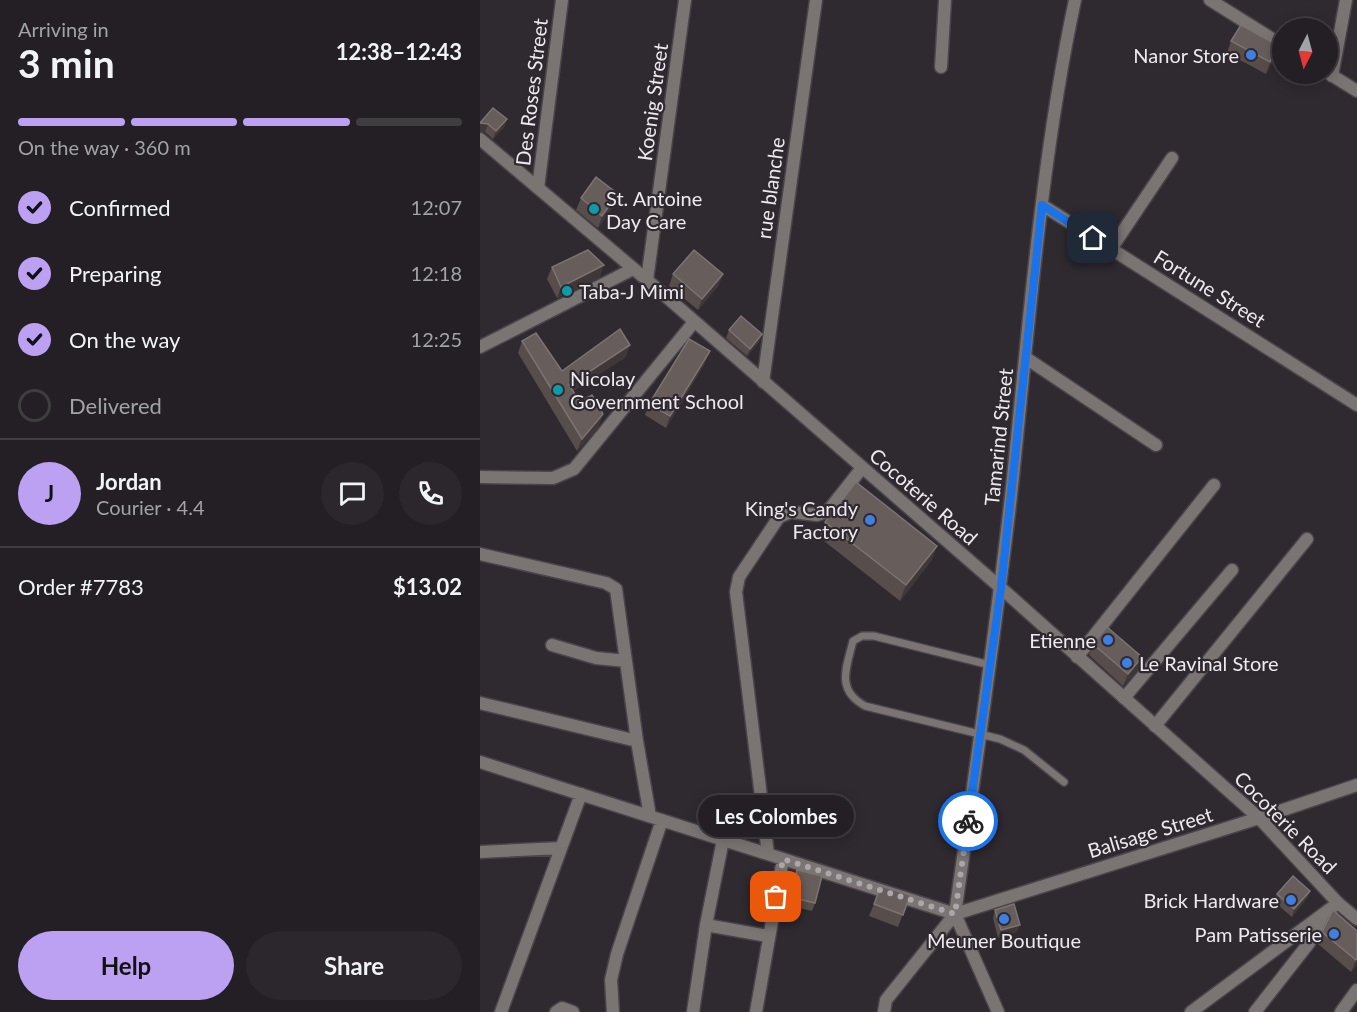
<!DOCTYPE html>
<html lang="en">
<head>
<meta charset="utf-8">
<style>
  body { margin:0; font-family:Lato,sans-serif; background:#2b272c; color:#f1f3f6; height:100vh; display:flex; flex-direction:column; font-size:22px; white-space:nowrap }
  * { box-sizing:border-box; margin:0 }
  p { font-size:20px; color:#a3a2a6 }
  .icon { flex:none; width:33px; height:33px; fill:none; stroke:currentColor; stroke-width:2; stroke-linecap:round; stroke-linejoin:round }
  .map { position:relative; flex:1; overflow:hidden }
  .drawer { display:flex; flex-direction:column; background:#231f24; width:480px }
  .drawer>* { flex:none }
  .needle { width:39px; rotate:186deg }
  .buttons { position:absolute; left:792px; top:18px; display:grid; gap:12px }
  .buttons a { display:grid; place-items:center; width:66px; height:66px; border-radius:50%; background:#231f24; box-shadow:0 3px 15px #0003,0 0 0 2px #403d41; font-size:30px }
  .pin { position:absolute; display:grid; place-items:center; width:51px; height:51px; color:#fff; margin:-26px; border-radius:12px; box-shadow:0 3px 9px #0006 }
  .courier { position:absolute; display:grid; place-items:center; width:60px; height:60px; margin:-30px; border:4px solid #1a73e8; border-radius:50%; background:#fff; color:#222; box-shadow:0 2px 8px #0007 }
  .bubble { position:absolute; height:42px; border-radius:21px; background:#231f24; box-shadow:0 3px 15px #0003,0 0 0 2px #403d41; font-size:20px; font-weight:700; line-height:42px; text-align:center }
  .summary em { font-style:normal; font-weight:700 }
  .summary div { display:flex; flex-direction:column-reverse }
  .summary { display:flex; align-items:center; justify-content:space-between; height:102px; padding:0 18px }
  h1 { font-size:39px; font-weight:700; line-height:45px }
  .bar { display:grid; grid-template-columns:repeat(4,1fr); gap:9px 6px; align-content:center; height:72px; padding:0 18px }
  .bar i { height:8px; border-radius:4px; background:#403d41 }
  .bar .selected { background:#bca0f2 }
  .bar p { grid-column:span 4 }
  .line { display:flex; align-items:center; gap:15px; padding:0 18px; border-top:2px solid #403d41 }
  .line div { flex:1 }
  .round { display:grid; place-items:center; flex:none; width:63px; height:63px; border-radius:32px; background:#2b272c }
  ol { padding:0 18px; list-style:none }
  li { display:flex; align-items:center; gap:18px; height:66px }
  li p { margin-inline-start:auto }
  li .icon { padding:6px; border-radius:50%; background:#bca0f2; color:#111; stroke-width:4 }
  li:last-child { color:#a3a2a6 }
  li i { width:33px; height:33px; border:3px solid #403d41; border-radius:50% }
  .cta { display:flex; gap:12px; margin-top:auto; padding:12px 18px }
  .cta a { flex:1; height:69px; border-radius:36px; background:#bca0f2; color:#111; font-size:24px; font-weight:700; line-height:69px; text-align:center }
  .cta a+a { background:#2b272c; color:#f1f3f6 }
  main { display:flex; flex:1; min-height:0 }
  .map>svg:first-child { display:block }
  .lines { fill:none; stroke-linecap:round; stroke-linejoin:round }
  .service-casing { stroke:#4a444b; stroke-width:10 }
  .minor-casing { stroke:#4a444b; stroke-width:15 }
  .tertiary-casing { stroke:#4a444b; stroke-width:15 }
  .service { stroke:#7a7573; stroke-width:7 }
  .minor { stroke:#7a7573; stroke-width:12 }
  .tertiary { stroke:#7a7573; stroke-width:12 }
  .wall { fill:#574d4a }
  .shaded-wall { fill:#403738 }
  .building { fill:#675e5c; stroke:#7c7373; stroke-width:1.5 }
  .done { stroke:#aaa6ac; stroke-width:6; stroke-dasharray:0 10.8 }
  .route { stroke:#1a73e8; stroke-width:8 }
  .shop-dot { fill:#3f7fe0; stroke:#2f2930; stroke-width:2 }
  .culture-dot { fill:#0f9aa8; stroke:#2f2930; stroke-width:2 }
  .labels { text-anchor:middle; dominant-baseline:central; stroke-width:4.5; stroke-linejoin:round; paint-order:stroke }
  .poi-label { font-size:20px; fill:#ede9ee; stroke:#2f2930; text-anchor:end }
  .street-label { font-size:20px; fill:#ede9ee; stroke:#2f2930 }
</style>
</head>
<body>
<main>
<section class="drawer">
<div class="summary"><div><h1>3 min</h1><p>Arriving in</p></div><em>12:38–12:43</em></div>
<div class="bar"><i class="selected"></i><i class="selected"></i><i class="selected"></i><i></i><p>On the way · 360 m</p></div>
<ol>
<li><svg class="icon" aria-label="check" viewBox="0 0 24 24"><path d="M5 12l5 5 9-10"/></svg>Confirmed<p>12:07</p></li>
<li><svg class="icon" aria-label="check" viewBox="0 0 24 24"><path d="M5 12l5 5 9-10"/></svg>Preparing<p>12:18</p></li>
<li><svg class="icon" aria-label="check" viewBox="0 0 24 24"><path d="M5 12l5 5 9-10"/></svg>On the way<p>12:25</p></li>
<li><i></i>Delivered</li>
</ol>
<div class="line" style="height:108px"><b class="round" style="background:#bca0f2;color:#111">J</b><div><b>Jordan</b><p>Courier · 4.4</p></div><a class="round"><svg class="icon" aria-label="chat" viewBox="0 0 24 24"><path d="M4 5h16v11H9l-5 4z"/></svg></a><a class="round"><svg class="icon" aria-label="phone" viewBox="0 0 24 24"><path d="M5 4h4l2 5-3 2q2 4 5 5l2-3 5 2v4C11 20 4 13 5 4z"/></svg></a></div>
<div class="line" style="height:78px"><div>Order #7783</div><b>$13.02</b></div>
<div class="cta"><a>Help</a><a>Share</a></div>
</section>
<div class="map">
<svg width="877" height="1012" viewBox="0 0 877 1012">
  <rect width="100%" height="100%" fill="#2f2930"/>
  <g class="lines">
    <g class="service-casing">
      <path id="service" d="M510 665 394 636H382L373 641C366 669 356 690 385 706L520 739 544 750 584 782"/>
    </g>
    <g class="minor-casing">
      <path id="minor" d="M730 0 802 45
        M461 67 465 0
        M848 73 877 91
        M852 76 866 0
        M58 188 82 0
        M562 205 877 405
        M631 249 692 158
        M167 280 205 0
        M0 347 153 269
        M546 358 676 445
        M283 382 336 0
        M0 477 73 478 94 469 214 322
        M0 554 126 583 136 589 157 741 170 816
        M72 645 116 658 146 661
        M597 657 734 485
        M644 698 752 570
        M0 703 157 741
        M675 726 827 539
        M0 762 475 914
        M0 852 81 848
        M288 854 256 592 259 577 299 517 311 512 337 515 348 511 382 468
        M475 914C495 772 516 630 532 487 549 324 561 160 595 0
        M475 914 779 818 877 785
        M475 914 518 1012
        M226 925 243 840
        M21 1012 101 794
        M76 1012 82 1008 93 1012
        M133 1012 131 980 137 954 182 820
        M213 1012 226 925 288 936
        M276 1012 303 859
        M404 1012 406 1000 475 914
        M711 1012 858 903
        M775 1012 829 943 843 915
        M861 1012 877 990"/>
    </g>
    <g class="tertiary-casing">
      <path id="tertiary" d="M0 139 167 280 521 588 779 818 858 903 877 919"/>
    </g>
    <use href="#service" class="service"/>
    <use href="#minor" class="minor"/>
    <use href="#tertiary" class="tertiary"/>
  </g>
  <path class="wall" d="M751 41 799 46 794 58 786 74 747 53Z
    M27 119 24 127 13 139 5 132 0 123Z
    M101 198 134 205 118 228 96 210Z
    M72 267 120 277 77 298 67 279Z
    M193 274 239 285 218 310 189 286Z
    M249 330 279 342 267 356 246 338Z
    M42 341 82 371 146 357 93 391 119 426 97 451 38 353Z
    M225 363 186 428 165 415 169 404Z
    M345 522 457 546 451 561 420 601 339 537Z
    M613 644 658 669 643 686 609 655Z
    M317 870 335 903 332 911 307 905Z
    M830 891 827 898 812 917 794 902 797 894Z
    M430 895 418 927 389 916 394 904Z
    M515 910 537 932 518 938 513 918Z
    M877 931V965L871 972 838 944 842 932Z"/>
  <path class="shaded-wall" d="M799 46 794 58 786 74 790 62Z
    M27 119 24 127 13 139 16 131Z
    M0 123 8 124 5 132H0Z
    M138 194 134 205 118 228 122 216Z
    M124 265 120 277 77 298 81 287Z
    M243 274 239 285 218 310 222 299Z
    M282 334 279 342 267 356 270 349Z
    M150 345 146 357 85 396 89 385Z
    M230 351 225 363 186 428 190 416Z
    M123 414 119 426 97 451 102 439Z
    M457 546 451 561 420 601 426 585Z
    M662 657 658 669 643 686 648 674Z
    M830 891 827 898 812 917 814 909Z
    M540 925 537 932 518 938 521 930Z
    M877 959V965L871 972 876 960Z"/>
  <path class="building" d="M761 25 799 46 790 62 751 41Z
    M13 108 27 119 16 131 8 124 0 123Z
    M116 177 138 194 122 216 101 198Z
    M108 250 124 265 81 287 72 267Z
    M214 250 243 274 222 299 193 274Z
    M261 316 282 334 270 349 249 330Z
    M140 329 150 345 89 385 100 402 112 395 123 414 102 439 42 341 56 333 82 371Z
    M209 339 230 351 190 416 169 404Z
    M376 482 457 546 426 585 345 522Z
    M627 627 662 657 648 674 613 644Z
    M317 870 342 876 335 903 310 897Z
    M813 876 830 891 814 909 797 894Z
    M401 886 430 895 423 915 394 904Z
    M534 904 540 925 521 930 515 910Z
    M853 910 877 931V959L876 960 842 932Z"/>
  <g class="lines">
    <path class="done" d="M296 897 303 859 475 914 488 821"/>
    <path class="route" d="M488 821 521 588 562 205 613 238"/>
  </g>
  <g class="shop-dot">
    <circle cx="771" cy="55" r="6"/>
    <circle cx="390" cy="520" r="6"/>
    <circle cx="628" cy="640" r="6"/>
    <circle cx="647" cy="663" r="6"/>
    <circle cx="811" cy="900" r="6"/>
    <circle cx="524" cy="919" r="6"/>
    <circle cx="854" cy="934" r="6"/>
  </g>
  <g class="culture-dot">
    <circle cx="114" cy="209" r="6"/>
    <circle cx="87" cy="291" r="6"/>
    <circle cx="78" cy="390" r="6"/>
  </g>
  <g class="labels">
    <g class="poi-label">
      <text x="759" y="55">Nanor Store</text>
      <text x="126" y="198" text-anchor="start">St. Antoine<tspan x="126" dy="23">Day Care</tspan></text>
      <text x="99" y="291" text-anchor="start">Taba-J Mimi</text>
      <text x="90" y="378" text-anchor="start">Nicolay<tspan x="90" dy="23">Government School</tspan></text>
      <text x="378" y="508">King's Candy<tspan x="378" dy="23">Factory</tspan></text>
      <text x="616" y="640">Etienne</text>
      <text x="659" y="663" text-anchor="start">Le Ravinal Store</text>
      <text x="799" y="900">Brick Hardware</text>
      <text x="842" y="934">Pam Patisserie</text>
      <text x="524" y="940" text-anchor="middle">Meuner Boutique</text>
    </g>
    <g class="street-label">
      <text transform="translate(51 92) rotate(-83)">Des Roses Street</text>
      <text transform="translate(172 102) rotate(-82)">Koenig Street</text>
      <text transform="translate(290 188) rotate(-82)">rue blanche</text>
      <text transform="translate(730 288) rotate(32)">Fortune Street</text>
      <text transform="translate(518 437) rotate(-84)">Tamarind Street</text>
      <text transform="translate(444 496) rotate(41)">Cocoterie Road</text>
      <text transform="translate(806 822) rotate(45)">Cocoterie Road</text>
      <text transform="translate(670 832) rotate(-17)">Balisage Street</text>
    </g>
  </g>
</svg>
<div class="buttons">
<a><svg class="needle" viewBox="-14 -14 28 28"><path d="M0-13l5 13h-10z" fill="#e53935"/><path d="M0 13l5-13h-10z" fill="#a3a2a6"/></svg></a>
</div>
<div class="pin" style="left:296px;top:897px;background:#ea580c"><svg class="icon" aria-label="bag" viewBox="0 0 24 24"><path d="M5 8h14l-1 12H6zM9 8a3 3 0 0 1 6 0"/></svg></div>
<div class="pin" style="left:613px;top:238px;background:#1f2937"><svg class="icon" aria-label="home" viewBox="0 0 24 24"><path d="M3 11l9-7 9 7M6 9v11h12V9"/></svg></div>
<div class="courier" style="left:488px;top:821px"><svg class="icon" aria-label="bike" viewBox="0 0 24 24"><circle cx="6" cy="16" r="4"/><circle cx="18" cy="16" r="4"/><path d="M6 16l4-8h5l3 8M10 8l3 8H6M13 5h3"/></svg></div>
<div class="bubble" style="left:218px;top:795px;width:156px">Les Colombes</div>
</div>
</main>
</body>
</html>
